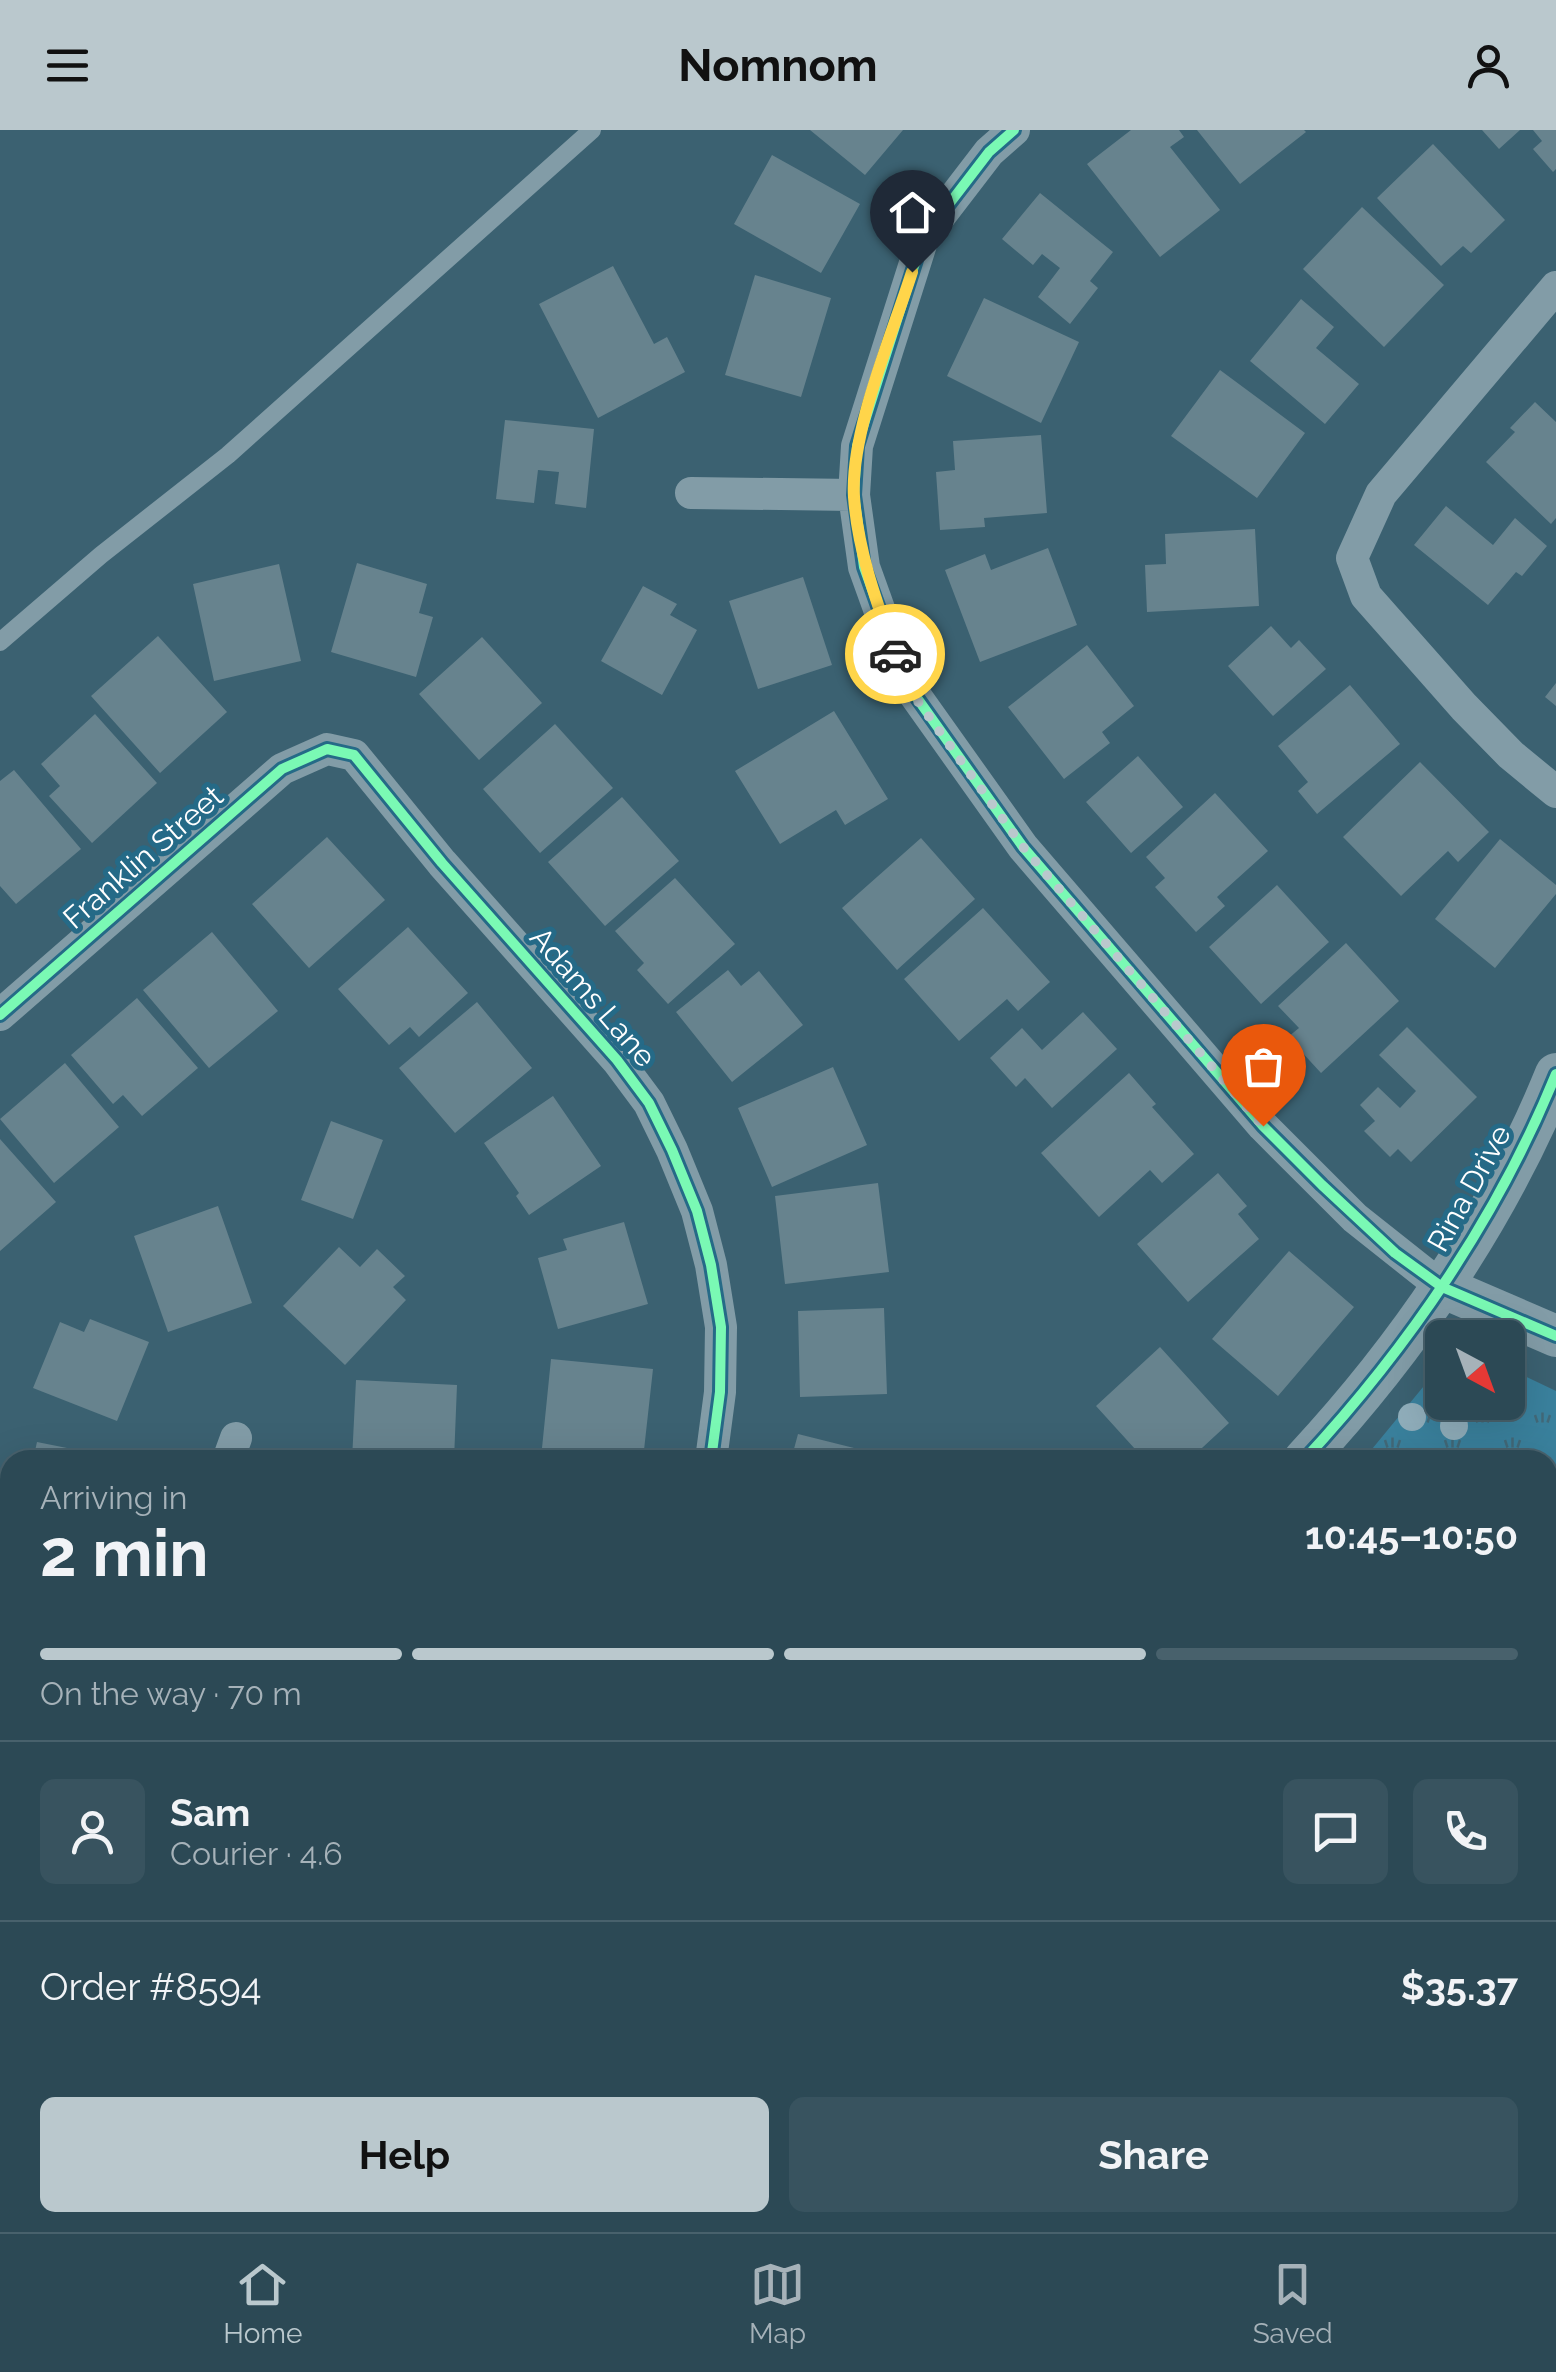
<!DOCTYPE html>
<html lang="en">
<head>
<meta charset="utf-8">
<style>
  body { margin:0; font-family:Raleway,sans-serif; background:#38535f; color:#f1f3f6; height:100vh; display:flex; flex-direction:column; font-size:38px; white-space:nowrap }
  * { box-sizing:border-box; margin:0 }
  p { font-size:32px; color:#a6b2b9 }
  .icon { flex:none; width:55px; height:55px; fill:none; stroke:currentColor; stroke-width:2; stroke-linecap:round; stroke-linejoin:round }
  .map { position:relative; flex:1; overflow:hidden }
  .side { position:absolute; left:0px; top:1320px; width:1558px; height:782px; display:flex; flex-direction:column; background:#2c4955; border-radius:30px 30px 0 0; box-shadow:0 10px 40px #0002,0 0 0 2px #48616c }
  .side>* { flex:none }
  .needle { width:65px; rotate:139deg }
  .buttons { position:absolute; left:1425px; top:1190px; display:grid; gap:20px }
  .buttons a { display:grid; place-items:center; width:100px; height:100px; border-radius:15px; background:#2c4955; box-shadow:0 10px 40px #0002,0 0 0 2px #48616c; font-size:50px }
  .pin { position:absolute; display:grid; place-items:center; width:85px; height:85px; color:#fff; margin:-102px -42px; border-radius:50% 50% 50% 0; rotate:-45deg; box-shadow:0 0 10px #0007 }
  .pin .icon { rotate:45deg }
  .courier { position:absolute; display:grid; place-items:center; width:100px; height:100px; margin:-50px; border:8px solid #ffd54a; border-radius:50%; background:#fff; color:#222; box-shadow:0 2px 12px #0007 }
  .overview em { font-style:normal; font-weight:700 }
  .overview div { display:flex; flex-direction:column-reverse }
  .overview { display:flex; align-items:center; justify-content:space-between; height:170px; padding:0 40px }
  h1 { font-size:65px; font-weight:700; line-height:75px }
  .bar { display:grid; grid-template-columns:repeat(4,1fr); gap:15px 10px; align-content:center; height:120px; padding:0 40px }
  .bar i { height:12px; border-radius:8px; background:#48616c }
  .bar .current { background:#bac8cd }
  .bar p { grid-column:span 4 }
  .line { display:flex; align-items:center; gap:25px; padding:0 40px; border-top:2px solid #48616c }
  .line div { flex:1 }
  .round { display:grid; place-items:center; flex:none; width:105px; height:105px; border-radius:15px; background:#38535f }
  .button { display:flex; gap:20px; margin-top:auto; padding:20px 40px }
  .button a { flex:1; height:115px; border-radius:15px; background:#bac8cd; color:#111; font-size:40px; font-weight:700; line-height:115px; text-align:center }
  .button a+a { background:#38535f; color:#f1f3f6 }
  header { display:flex; justify-content:space-between; align-items:center; height:130px; padding:0 40px; background:#bac8cd; color:#111; font-size:45px; font-weight:700 }
  .dock { display:flex; justify-content:space-around; align-items:center; height:140px; border-top:2px solid #48616c; background:#2c4955; font-size:28px; color:#a6b2b9 }
  .dock a { display:grid; justify-items:center; gap:5px }
  .dock .current { color:#bac8cd }
  .map>svg:first-child { display:block }
  .park { fill:url(#park-tufts) }
  .building { fill:#67838e }
  .lines { fill:none; stroke-linecap:round; stroke-linejoin:round }
  .service { stroke:#829ca7; stroke-width:18 }
  .minor { stroke:#829ca7; stroke-width:32 }
  .tertiary { stroke:#829ca7; stroke-width:42 }
  .cycleway-casing { stroke:#256a87; stroke-width:16 }
  .cycleway { stroke:#7af9b4; stroke-width:10 }
  .tree { fill:#90aebb }
  .done { stroke:#bac8cd; stroke-width:10; stroke-dasharray:0 18 }
  .route { stroke:#ffd54a; stroke-width:12 }
  .labels { text-anchor:middle; dominant-baseline:central; stroke-width:10; stroke-linejoin:round; paint-order:stroke }
  .street-label { font-size:30px; fill:#fff; stroke:#256a87 }
</style>
</head>
<body>
<header><svg class="icon" aria-label="menu" viewBox="0 0 24 24"><path d="M4 6h16M4 12h16M4 18h16"/></svg>Nomnom<svg class="icon" aria-label="person" viewBox="0 0 24 24"><circle cx="12" cy="8" r="4"/><path d="M4 21q1-7 8-7t8 7"/></svg></header>
<div class="map">
<svg width="1556" height="2102" viewBox="0 0 1556 2102">
  <defs>
    <pattern id="park-tufts" width="24" height="20" patternUnits="userSpaceOnUse" patternTransform="scale(2.5)"><rect width="24" height="20" fill="#3a819d"/><path d="M3 7l-1-3M5 7V3M7 7l1-3M15 17l-1-3M17 17v-4M19 17l1-3" fill="none" stroke="#426979"/></pattern>
  </defs>
  <rect width="100%" height="100%" fill="#3b6171"/>
  <path class="park" d="M1442 1234V1272H1508V1238L1556 1261V2102H1334L1326 2093 1548 2092V1330H1363Z"/>
  <path class="building" d="M810 0H903L865 45Z
    M1131 0H1179L1184 7 1170 17 1220 80 1160 127 1087 34Z
    M1197 0H1304L1306 2 1240 54Z
    M1482 0H1520L1499 19Z
    M1533 0H1556V39L1553 42 1533 19 1542 11Z
    M1433 14 1505 90 1471 123 1463 116 1441 136 1377 68Z
    M772 25 860 74 821 143 734 94Z
    M1040 63 1113 122 1090 151 1098 158 1070 194 1038 167 1060 138 1042 124 1033 135 1002 109Z
    M1362 77 1444 155 1384 217 1303 139Z
    M613 136 654 214 667 207 685 242 598 288 539 174Z
    M755 145 831 168 801 267 725 245Z
    M984 168 1079 212 1041 293 947 246Z
    M1301 169 1334 197 1316 218 1359 254 1325 294 1250 231Z
    M1220 240 1305 303 1257 368 1171 306Z
    M1535 272 1556 292V388L1551 394 1486 332 1515 302 1510 298Z
    M505 290 594 299 586 378 555 374 559 342 538 340 534 373 496 369Z
    M1041 305 1047 383 984 388 985 397 940 400 936 342 955 340 953 311Z
    M1446 376 1493 415 1515 388 1547 416 1522 446 1516 442 1488 475 1414 415Z
    M1255 399 1259 476 1147 482 1145 435 1166 434 1165 404Z
    M1048 418 1077 495 980 532 945 440 985 424 991 440Z
    M357 433 427 454 419 483 433 487 416 547 331 522Z
    M279 434 301 531 214 551 193 454Z
    M803 447 832 535 758 559 729 471Z
    M643 456 677 474 670 485 697 500 662 565 601 531Z
    M1271 496 1291 518 1299 510 1326 539 1273 586 1228 536Z
    M158 506 227 582 160 643 91 566Z
    M482 507 542 573 479 630 419 564Z
    M1087 515 1134 576 1102 602 1110 613 1064 649 1008 577Z
    M1556 553V576L1545 567Z
    M1350 555 1400 614 1317 684 1298 661 1308 652 1278 616Z
    M834 581 888 669 845 695 836 680 780 714 735 641Z
    M95 584 157 653 92 713 49 666 60 656 41 634Z
    M555 594 613 658 540 723 483 659Z
    M1138 626 1183 677 1131 723 1086 672Z
    M1420 632 1489 702 1458 732 1448 721 1401 766 1343 707Z
    M14 640 81 719 16 774 0 756V651Z
    M1215 663 1268 721 1217 767 1225 776 1196 802 1155 757 1165 748 1146 727Z
    M622 667 679 731 605 796 548 732Z
    M327 707 385 770 309 838 252 774Z
    M921 708 975 769 897 840 842 778Z
    M1500 709 1556 755V764L1495 838 1435 789Z
    M675 748 735 814 668 874 637 840 644 833 615 801Z
    M1277 755 1329 812 1261 874 1209 817Z
    M983 778 1050 852 1018 881 1007 869 959 911 904 849Z
    M408 797 468 863 419 907 410 897 389 915 338 859Z
    M212 802 278 881 209 938 143 860Z
    M1346 813 1399 871 1321 943 1288 907 1299 898 1278 876Z
    M728 840 741 856 759 841 803 895 732 952 676 882Z
    M137 868 198 938 142 986 123 965 113 974 71 925Z
    M477 872 532 938 455 1003 399 938Z
    M1083 882 1117 919 1052 978 1025 948 1016 957 990 928 1022 898 1042 920Z
    M1407 897 1477 967 1411 1032 1398 1019 1390 1027 1364 1001 1375 991 1360 975 1378 957 1400 978 1416 961 1379 925Z
    M65 933 119 997 54 1053 0 989Z
    M833 937 867 1015 772 1057 738 978Z
    M1129 943 1156 974 1152 977 1194 1024 1162 1053 1150 1040 1099 1087 1041 1023Z
    M553 966 601 1036 529 1085 516 1066 519 1063 484 1013Z
    M331 991 383 1010 353 1089 301 1070Z
    M0 1009 56 1072 0 1121Z
    M1218 1043 1247 1076 1238 1084 1259 1109 1188 1172 1137 1114Z
    M878 1053 889 1142 785 1154 775 1066Z
    M218 1076 252 1173 168 1202 134 1106Z
    M624 1092 648 1174 558 1199 538 1128 567 1120 563 1109Z
    M339 1117 360 1137 377 1119 405 1146 393 1157 406 1170 345 1235 283 1176Z
    M1289 1121 1354 1177 1278 1266 1212 1209Z
    M884 1178 887 1264 800 1267 798 1181Z
    M90 1189 149 1212 117 1291 33 1258 60 1192 84 1202Z
    M1160 1217 1229 1293 1189 1330H1145L1096 1276Z
    M551 1229 653 1239 643 1329 542 1318Z
    M356 1250 457 1255 454 1330H352Z
    M798 1304 858 1319 856 1330H791Z
    M37 1312 117 1328V1330H33Z
    M0 1891 10 1903V1965L0 1973Z
    M119 2092H201L209 2102H107Z
    M518 2092H636L625 2102H527Z
    M825 2092H860L850 2102H834Z
    M882 2092H936L945 2102H872Z"/>
  <g class="lines">
    <path class="service" d="M0 512 101 425 228 325 592 0"/>
    <path class="minor" d="M1014 0 989 22 923 108 857 316 854 365 864 437 905 551 1023 717 1263 996 1355 1088 1442 1157
      M1556 157 1381 364 1352 428 1366 466 1464 577 1511 625 1556 662
      M691 363 854 365
      M0 885 282 639 327 619 354 625 442 733 617 930 649 973 672 1020 697 1081 711 1135 721 1197 720 1262 711 1330
      M228 1330 236 1308
      M0 2064 10 2056
      M1102 2102 1114 2092"/>
    <path class="tertiary" d="M1442 1157 1556 1206
      M1304 1330C1408 1218 1498 1087 1556 944
      M1264 2092 1272 2102"/>
    <g class="cycleway-casing">
      <path id="cycleway" d="M1014 0 989 22 923 108 857 316 854 365 864 437 905 551 1023 717 1263 996 1322 1055 1395 1123 1442 1157 1556 1206
        M0 885 282 639 327 619 354 625 442 733 617 930 649 973 672 1020 697 1081 711 1135 721 1197 720 1262 711 1330
        M1304 1330C1408 1218 1498 1087 1556 944"/>
    </g>
    <use href="#cycleway" class="cycleway"/>
  </g>
  <g class="tree">
    <circle cx="1412" cy="1287" r="14"/>
    <circle cx="1454" cy="1296" r="14"/>
  </g>
  <g class="lines">
    <path class="done" d="M895 524 904 552 1023 717 1263 996"/>
    <path class="route" d="M895 524C877 473 858 422 854 367 850 303 892 205 912 142"/>
  </g>
  <g class="labels">
    <g class="street-label">
      <text transform="translate(143 727) rotate(-41)">Franklin Street</text>
      <text transform="translate(593 867) rotate(49)">Adams Lane</text>
      <text transform="translate(1469 1058) rotate(-61)">Rina Drive</text>
    </g>
  </g>
</svg>
<div class="buttons">
<a><svg class="needle" viewBox="-14 -14 28 28"><path d="M0-13l5 13h-10z" fill="#e53935"/><path d="M0 13l5-13h-10z" fill="#a6b2b9"/></svg></a>
</div>
<div class="pin" style="left:1263px;top:996px;background:#ea580c"><svg class="icon" aria-label="bag" viewBox="0 0 24 24"><path d="M5 8h14l-1 12H6zM9 8a3 3 0 0 1 6 0"/></svg></div>
<div class="pin" style="left:912px;top:142px;background:#1f2937"><svg class="icon" aria-label="home" viewBox="0 0 24 24"><path d="M3 11l9-7 9 7M6 9v11h12V9"/></svg></div>
<div class="courier" style="left:895px;top:524px"><svg class="icon" aria-label="car" viewBox="0 0 24 24"><path d="M5 17H2v-5l4-1 3-4h7l3 4 3 1v5h-3M9 17h6M6 11h13"/><circle cx="7" cy="17" r="2"/><circle cx="17" cy="17" r="2"/></svg></div>
<section class="side">
<div class="overview"><div><h1>2 min</h1><p>Arriving in</p></div><em>10:45–10:50</em></div>
<div class="bar"><i class="current"></i><i class="current"></i><i class="current"></i><i></i><p>On the way · 70 m</p></div>
<div class="line" style="height:180px"><a class="round"><svg class="icon" aria-label="person" viewBox="0 0 24 24"><circle cx="12" cy="8" r="4"/><path d="M4 21q1-7 8-7t8 7"/></svg></a><div><b>Sam</b><p>Courier · 4.6</p></div><a class="round"><svg class="icon" aria-label="chat" viewBox="0 0 24 24"><path d="M4 5h16v11H9l-5 4z"/></svg></a><a class="round"><svg class="icon" aria-label="phone" viewBox="0 0 24 24"><path d="M5 4h4l2 5-3 2q2 4 5 5l2-3 5 2v4C11 20 4 13 5 4z"/></svg></a></div>
<div class="line" style="height:130px"><div>Order #8594</div><b>$35.37</b></div>
<div class="button"><a>Help</a><a>Share</a></div>
</section>
</div>
<nav class="dock">
<a class="current"><svg class="icon" aria-label="home" viewBox="0 0 24 24"><path d="M3 11l9-7 9 7M6 9v11h12V9"/></svg>Home</a>
<a><svg class="icon" aria-label="map" viewBox="0 0 24 24"><path d="M3 6l6-2 6 2 6-2v14l-6 2-6-2-6 2zM9 4v14M15 6v14"/></svg>Map</a>
<a><svg class="icon" aria-label="saved" viewBox="0 0 24 24"><path d="M7 4h10v16l-5-4-5 4z"/></svg>Saved</a>
</nav>
</body>
</html>
